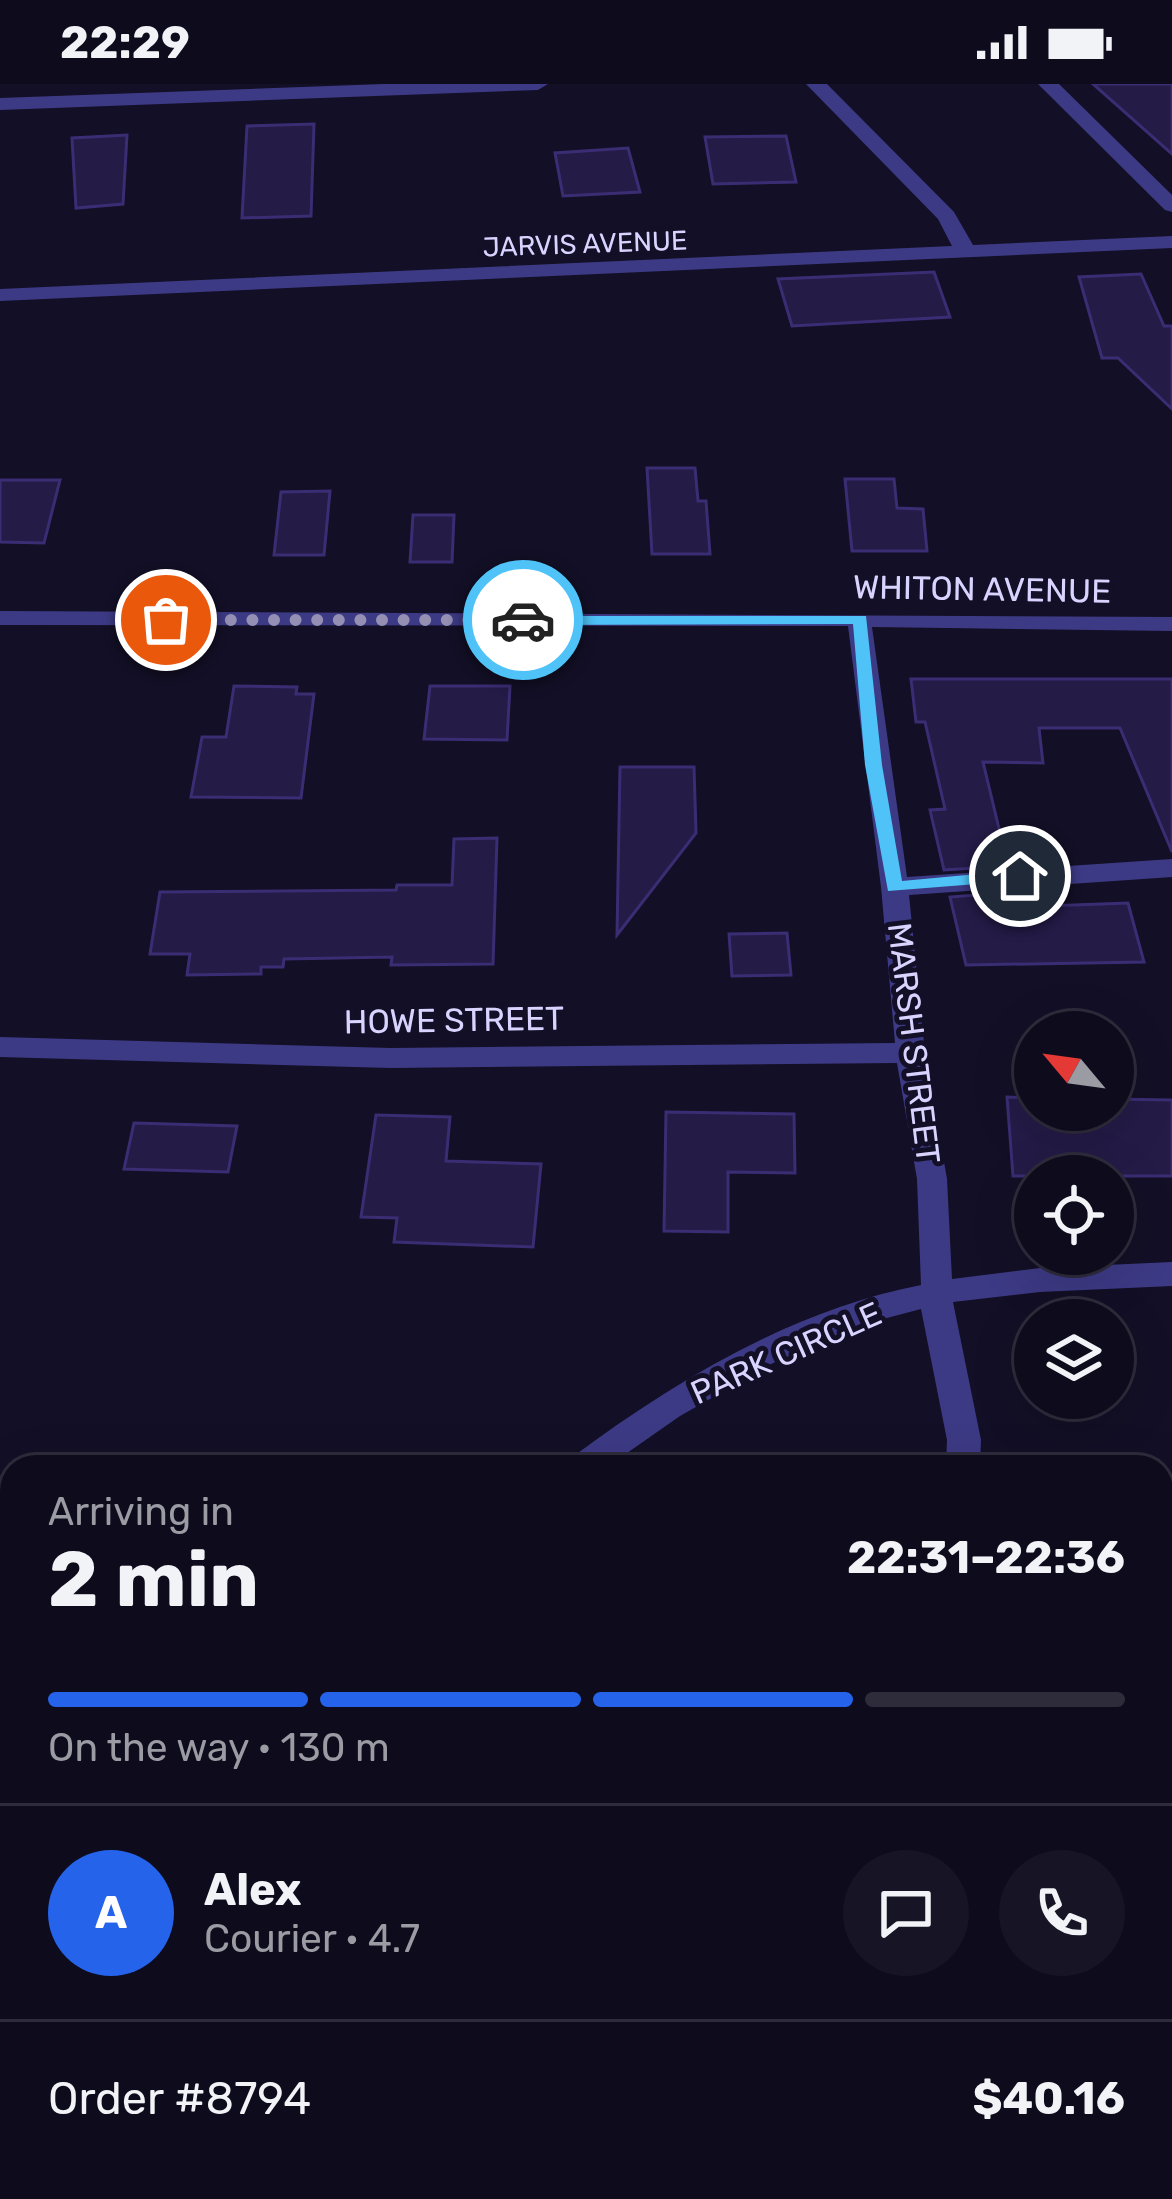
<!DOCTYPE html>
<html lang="en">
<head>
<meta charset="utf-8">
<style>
  body { margin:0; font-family:Rubik,sans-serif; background:#171425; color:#f1f3f6; height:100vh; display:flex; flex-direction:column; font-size:45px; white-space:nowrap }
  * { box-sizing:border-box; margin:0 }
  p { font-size:39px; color:#9b9ba3 }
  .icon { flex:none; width:66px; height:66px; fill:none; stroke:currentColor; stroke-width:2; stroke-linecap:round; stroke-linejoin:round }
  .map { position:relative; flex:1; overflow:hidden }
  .sheet { position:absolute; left:0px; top:1371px; width:1173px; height:744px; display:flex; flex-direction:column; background:#0e0b1c; border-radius:36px 36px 0 0; box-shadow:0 12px 48px #0002,0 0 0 3px #2e2b3b }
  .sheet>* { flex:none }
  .needle { width:78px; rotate:299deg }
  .buttons { position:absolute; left:1014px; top:927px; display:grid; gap:24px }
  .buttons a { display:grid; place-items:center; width:120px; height:120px; border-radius:50%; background:#0e0b1c; box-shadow:0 12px 48px #0002,0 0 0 3px #2e2b3b; font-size:60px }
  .pin { position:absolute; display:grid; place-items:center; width:102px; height:102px; color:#fff; margin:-51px; border:6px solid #fff; border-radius:50%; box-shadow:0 3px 12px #0007 }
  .courier { position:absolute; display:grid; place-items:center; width:120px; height:120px; margin:-60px; border:9px solid #4fc3f7; border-radius:50%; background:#fff; color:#222; box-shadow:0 3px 15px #0007 }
  .head em { font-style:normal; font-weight:700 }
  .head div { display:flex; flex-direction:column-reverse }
  .head { display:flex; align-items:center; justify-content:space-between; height:204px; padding:0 48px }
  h1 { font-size:78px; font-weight:700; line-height:90px }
  .bar { display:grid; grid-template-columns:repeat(4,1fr); gap:18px 12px; align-content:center; height:144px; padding:0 48px }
  .bar i { height:15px; border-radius:9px; background:#2e2b3b }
  .bar .current { background:#2563eb }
  .bar p { grid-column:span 4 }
  .line { display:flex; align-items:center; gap:30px; padding:0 48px; border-top:3px solid #2e2b3b }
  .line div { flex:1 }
  .round { display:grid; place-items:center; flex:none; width:126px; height:126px; border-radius:63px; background:#171425 }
  .status { display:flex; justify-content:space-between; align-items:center; height:84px; padding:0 60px; background:#0e0b1c; direction:ltr }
  .status svg { height:33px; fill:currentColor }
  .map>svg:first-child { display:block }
  .building { fill:#241b47; stroke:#3b2d73; stroke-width:3 }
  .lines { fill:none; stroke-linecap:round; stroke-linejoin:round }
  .minor { fill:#3d3a85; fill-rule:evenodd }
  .tertiary { fill:#3d3a85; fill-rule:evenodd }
  .route { fill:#4fc3f7 }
  .done { stroke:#948fb3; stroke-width:12; stroke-dasharray:0 21.6 }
  .labels { text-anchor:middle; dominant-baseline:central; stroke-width:10; stroke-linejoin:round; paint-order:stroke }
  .far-street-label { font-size:27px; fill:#d9d4ff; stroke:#130f26 }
  .street-label { font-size:33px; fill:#d9d4ff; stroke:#130f26 }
</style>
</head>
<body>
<div class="status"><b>22:29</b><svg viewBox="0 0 49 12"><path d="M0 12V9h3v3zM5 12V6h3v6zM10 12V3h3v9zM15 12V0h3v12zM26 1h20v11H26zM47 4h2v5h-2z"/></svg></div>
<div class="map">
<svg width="1172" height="2115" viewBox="0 0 1172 2115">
  <rect width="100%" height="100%" fill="#130f26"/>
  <path class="building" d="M1093 0H1172V70Z
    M314 40 311 132 242 134 247 42Z
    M127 51 123 120 76 124 72 54Z
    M786 52 796 98 713 100 705 53Z
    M628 64 640 108 563 112 555 69Z
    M934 188 950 233 792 242 778 195Z
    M1141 190 1164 242H1172V325L1118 274H1102L1079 193Z
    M647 384H695L698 417H706L710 470H652Z
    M845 395H894L897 424 923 425 927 467H852Z
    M0 396H60L44 459 0 458Z
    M330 407 324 471H274L281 408Z
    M413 431H454L452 478H410Z
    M911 595H1172V768L1120 644H1039L1043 679 983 678 1008 782 944 786 930 726 945 725 925 638H916Z
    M234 602 297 603 296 610H314L301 714 191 713 202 653H226Z
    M430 602H510L507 656 424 655Z
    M620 683H694L696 749 617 851Z
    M497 754 493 880 391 881 392 873 284 875 283 883H261V890L187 891 190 870H150L160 808 396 806 397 801H452L454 755Z
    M1014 808 1018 823 1128 819 1144 878 966 881 950 813Z
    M787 849 791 891 732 892 729 850Z
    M1007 1013 1035 1014V1026H1113V1015L1172 1016V1092H1013Z
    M666 1028 794 1030 795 1089 728 1088V1148L664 1147Z
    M376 1031 450 1033 446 1077 541 1080 533 1163 394 1158 397 1134 361 1133Z
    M134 1039 237 1042 228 1088 124 1085Z"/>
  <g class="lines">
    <path class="minor" d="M384 0H548L538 6 0 26V14Z
      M806 0H827L954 128 973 161 1172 152V164L0 217V205L952 162 938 135Z
      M0 527 1172 533V547L872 543 907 793 1172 775V793L909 811 925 969 947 1095 952 1195 1040 1184 1172 1178V1202L1040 1208 953 1218 981 1356 980 1383H946L947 1356 921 1225 868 1239 773 1279 680 1332 607 1383H566L571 1374C675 1297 792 1226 921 1201L917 1095 897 979 391 984 0 973V953L391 964 895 959 881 803 848 542 0 541Z
      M12 1818V1858L0 1862V1822Z
      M556 2103H596L592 2115H552Z"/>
    <path class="tertiary" d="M1038 0H1059L1172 111V128L1165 126Z"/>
  </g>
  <path class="route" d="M866 532 882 681 902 797 1020 786 1029 792 1026 796 888 807 865 681 853 540 523 541 515 536 523 532Z"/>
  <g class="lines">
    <path class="done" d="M166 536H523"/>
  </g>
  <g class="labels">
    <g class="far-street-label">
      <text transform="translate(585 160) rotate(-2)">JARVIS AVENUE</text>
    </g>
    <g class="street-label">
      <text transform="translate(982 505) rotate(1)">WHITON AVENUE</text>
      <text transform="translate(454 936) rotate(-1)">HOWE STREET</text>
      <text transform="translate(914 959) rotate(83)">MARSH STREET</text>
      <text transform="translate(786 1269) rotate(-24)">PARK CIRCLE</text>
    </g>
  </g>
</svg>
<div class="buttons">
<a><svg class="needle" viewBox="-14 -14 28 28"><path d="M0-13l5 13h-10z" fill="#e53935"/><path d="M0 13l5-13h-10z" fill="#9b9ba3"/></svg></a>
<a><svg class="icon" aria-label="locate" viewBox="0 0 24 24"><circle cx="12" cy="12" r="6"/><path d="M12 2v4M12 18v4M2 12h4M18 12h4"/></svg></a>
<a><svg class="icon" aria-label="layers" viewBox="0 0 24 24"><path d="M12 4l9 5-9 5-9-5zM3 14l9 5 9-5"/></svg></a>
</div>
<div class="pin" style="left:166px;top:536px;background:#ea580c"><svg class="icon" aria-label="bag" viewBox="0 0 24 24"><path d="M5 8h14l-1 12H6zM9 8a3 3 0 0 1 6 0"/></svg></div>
<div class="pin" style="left:1020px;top:792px;background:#1f2937"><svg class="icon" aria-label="home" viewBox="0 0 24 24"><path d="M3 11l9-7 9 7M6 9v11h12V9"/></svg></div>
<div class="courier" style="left:523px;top:536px"><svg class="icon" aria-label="car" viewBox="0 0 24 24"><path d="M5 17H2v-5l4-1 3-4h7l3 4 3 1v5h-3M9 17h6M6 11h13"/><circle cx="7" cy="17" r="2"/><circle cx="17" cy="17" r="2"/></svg></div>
<section class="sheet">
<div class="head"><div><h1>2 min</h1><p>Arriving in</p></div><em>22:31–22:36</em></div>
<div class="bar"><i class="current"></i><i class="current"></i><i class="current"></i><i></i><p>On the way · 130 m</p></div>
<div class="line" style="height:216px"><b class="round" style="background:#2563eb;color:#fff">A</b><div><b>Alex</b><p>Courier · 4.7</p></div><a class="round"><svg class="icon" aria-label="chat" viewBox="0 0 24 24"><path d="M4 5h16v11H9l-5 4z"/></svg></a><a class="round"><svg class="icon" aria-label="phone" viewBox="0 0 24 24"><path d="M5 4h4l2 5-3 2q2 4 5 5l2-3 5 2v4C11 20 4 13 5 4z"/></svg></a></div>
<div class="line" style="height:156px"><div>Order #8794</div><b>$40.16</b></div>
</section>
</div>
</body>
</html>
